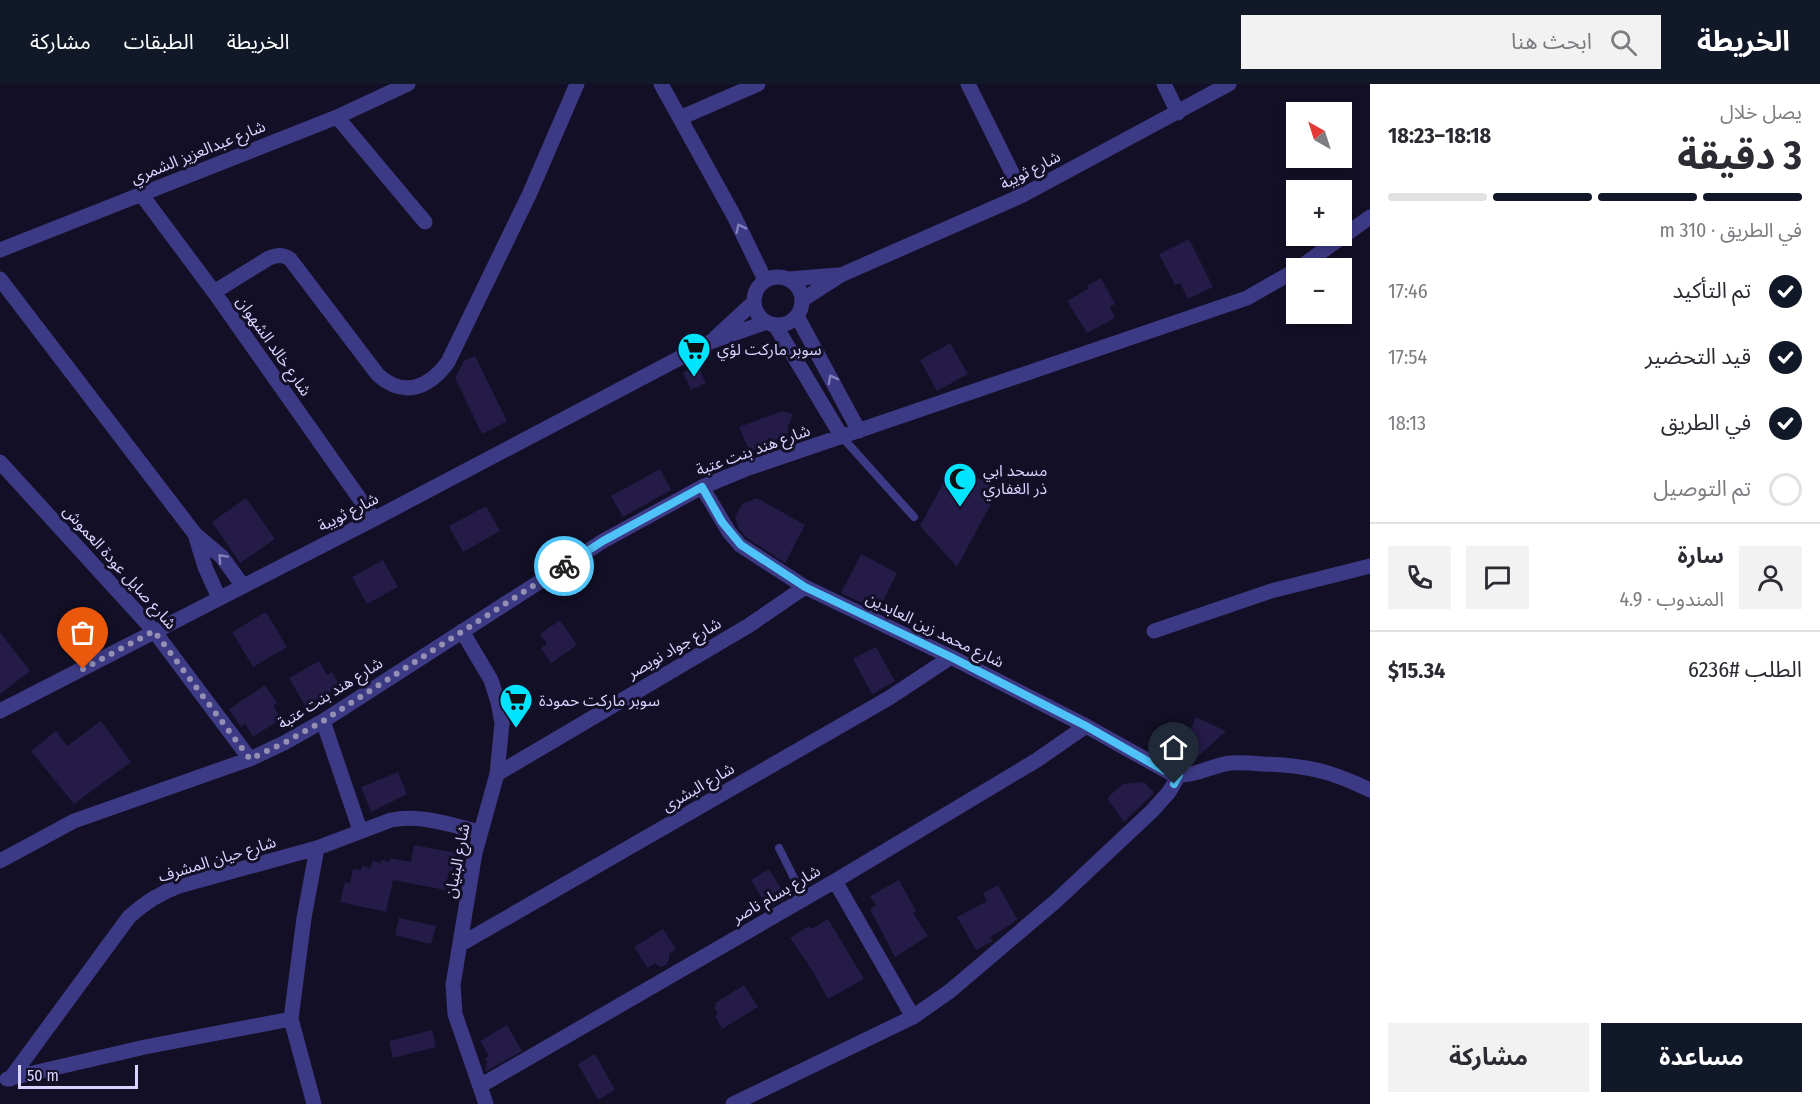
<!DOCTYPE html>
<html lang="ar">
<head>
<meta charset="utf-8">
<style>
  body { margin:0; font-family:"Fira Sans Condensed","Noto Sans Arabic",sans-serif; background:#f2f2f3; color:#2b2b33; direction:rtl; height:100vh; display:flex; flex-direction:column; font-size:22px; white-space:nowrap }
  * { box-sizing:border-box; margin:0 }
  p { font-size:20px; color:#7c7c81 }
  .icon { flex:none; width:33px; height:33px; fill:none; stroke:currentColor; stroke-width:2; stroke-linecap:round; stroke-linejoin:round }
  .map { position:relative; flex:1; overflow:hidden; direction:ltr }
  .drawer { display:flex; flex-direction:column; background:#fff; width:450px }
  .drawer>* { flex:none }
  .needle { width:39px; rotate:321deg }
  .controls { position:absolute; left:1286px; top:18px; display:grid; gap:12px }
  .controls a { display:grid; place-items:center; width:66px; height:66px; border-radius:0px; background:#fff; box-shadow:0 3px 9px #0003; font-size:30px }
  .scale { position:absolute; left:18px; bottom:15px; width:120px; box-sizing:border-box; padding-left:6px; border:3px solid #d9d4ff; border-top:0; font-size:16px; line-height:21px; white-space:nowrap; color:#d9d4ff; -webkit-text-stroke:4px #130f26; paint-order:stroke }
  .pin { position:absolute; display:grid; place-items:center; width:51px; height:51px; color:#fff; margin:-62px -26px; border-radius:50% 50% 50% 0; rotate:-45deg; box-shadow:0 0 6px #0007 }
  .pin .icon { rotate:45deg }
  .courier { position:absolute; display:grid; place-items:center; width:60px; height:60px; margin:-30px; border:4px solid #4fc3f7; border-radius:50%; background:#fff; color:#222; box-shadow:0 2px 8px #0007 }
  .summary em { font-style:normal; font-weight:700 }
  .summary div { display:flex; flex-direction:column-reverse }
  .summary { display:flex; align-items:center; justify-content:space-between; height:102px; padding:0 18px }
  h1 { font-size:39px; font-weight:700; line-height:45px }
  .bar { display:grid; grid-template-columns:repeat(4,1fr); gap:9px 6px; align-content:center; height:72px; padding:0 18px }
  .bar i { height:8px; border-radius:4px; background:#e1e1e2 }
  .bar .current { background:#111827 }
  .bar p { grid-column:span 4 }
  .line { display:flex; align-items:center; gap:15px; padding:0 18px; border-top:2px solid #e1e1e2 }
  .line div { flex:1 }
  .round { display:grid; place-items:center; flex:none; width:63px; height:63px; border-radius:0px; background:#f2f2f3 }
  ol { padding:0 18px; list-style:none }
  li { display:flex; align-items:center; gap:18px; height:66px }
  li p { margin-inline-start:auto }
  li .icon { padding:6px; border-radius:50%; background:#111827; color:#fff; stroke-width:4 }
  li:last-child { color:#7c7c81 }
  li i { width:33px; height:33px; border:3px solid #e1e1e2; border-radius:50% }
  .action { display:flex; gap:12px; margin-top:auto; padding:12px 18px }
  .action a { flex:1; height:69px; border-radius:0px; background:#111827; color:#fff; font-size:24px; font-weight:700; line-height:69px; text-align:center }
  .action a+a { background:#f2f2f3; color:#2b2b33 }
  header { display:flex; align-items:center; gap:36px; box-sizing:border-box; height:84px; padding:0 30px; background:#111827; color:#fff }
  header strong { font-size:28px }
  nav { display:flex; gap:33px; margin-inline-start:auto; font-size:21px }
  .search { width:420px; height:54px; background:#f2f2f3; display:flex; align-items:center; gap:15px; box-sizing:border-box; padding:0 21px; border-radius:0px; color:#7c7c81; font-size:22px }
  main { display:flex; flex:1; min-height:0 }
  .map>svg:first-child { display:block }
  .building { fill:#241b47 }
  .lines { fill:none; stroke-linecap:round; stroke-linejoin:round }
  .service { stroke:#3d3a85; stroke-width:8 }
  .minor { stroke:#3d3a85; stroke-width:15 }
  .tertiary { stroke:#3d3a85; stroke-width:15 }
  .oneway { stroke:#837fbc }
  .done { stroke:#948fb3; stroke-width:6; stroke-dasharray:0 10.8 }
  .route { stroke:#4fc3f7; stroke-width:8 }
  .labels { text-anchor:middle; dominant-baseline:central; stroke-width:6; stroke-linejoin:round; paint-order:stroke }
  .street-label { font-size:16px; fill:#d9d4ff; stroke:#130f26 }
  .poi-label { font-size:16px; fill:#d9d4ff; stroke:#130f26; text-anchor:start }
</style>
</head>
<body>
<header>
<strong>الخريطة</strong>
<div class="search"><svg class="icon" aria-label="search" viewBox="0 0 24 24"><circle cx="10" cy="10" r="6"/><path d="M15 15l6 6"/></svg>ابحث هنا</div>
<nav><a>الخريطة</a><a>الطبقات</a><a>مشاركة</a></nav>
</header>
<main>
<section class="drawer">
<div class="summary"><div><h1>3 دقيقة</h1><p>يصل خلال</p></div><em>18:18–18:23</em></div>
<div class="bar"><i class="current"></i><i class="current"></i><i class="current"></i><i></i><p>في الطريق · 310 m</p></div>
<ol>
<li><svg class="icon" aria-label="check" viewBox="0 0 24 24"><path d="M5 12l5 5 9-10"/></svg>تم التأكيد<p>17:46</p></li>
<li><svg class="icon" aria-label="check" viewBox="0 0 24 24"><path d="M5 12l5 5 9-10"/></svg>قيد التحضير<p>17:54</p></li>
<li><svg class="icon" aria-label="check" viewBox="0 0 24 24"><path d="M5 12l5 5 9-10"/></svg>في الطريق<p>18:13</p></li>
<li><i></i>تم التوصيل</li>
</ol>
<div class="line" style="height:108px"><a class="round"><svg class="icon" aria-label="person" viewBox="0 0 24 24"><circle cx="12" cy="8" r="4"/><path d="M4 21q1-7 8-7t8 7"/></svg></a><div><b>سارة</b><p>المندوب · 4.9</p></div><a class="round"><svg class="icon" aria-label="chat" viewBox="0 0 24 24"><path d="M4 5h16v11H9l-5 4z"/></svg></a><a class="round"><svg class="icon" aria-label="phone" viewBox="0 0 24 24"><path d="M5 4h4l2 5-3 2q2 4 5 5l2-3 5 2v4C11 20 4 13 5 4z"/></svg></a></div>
<div class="line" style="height:78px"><div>الطلب #6236</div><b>$15.34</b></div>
<div class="action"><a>مساعدة</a><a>مشاركة</a></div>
</section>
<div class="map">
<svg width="1370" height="1020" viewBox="0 0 1370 1020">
  <rect width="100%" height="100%" fill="#130f26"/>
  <path class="building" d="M1189 155 1213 203 1188 215 1180 199 1175 201 1159 170Z
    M1101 194 1115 220 1110 223 1115 234 1087 249 1067 217 1088 205 1087 202Z
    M950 259 968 290 937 307 920 276Z
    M475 272 507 337 482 350 455 294 464 277Z
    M697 280 706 299 691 306 683 289Z
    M782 327 793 330 788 343V350L750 368 739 343Z
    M953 381 999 405 957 483 920 442Z
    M660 385 671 406 623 433 611 412Z
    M246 414 275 455 240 479 212 438Z
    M757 414 805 441 785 479 747 454 739 445 735 434 742 420Z
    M486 422 500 447 463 468 449 442Z
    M861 470 897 489 878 527 841 509Z
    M383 476 398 503 367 520 352 493Z
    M266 528 287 563 253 583 232 548Z
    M560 536 577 561 551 579 541 564 547 560 540 550Z
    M0 548 30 587 0 610Z
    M876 563 895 597 872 610 853 575Z
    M319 577 327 591 332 588 340 602 305 622 289 594Z
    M265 601 277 619 273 622 281 635 253 653 245 640 241 643 229 625Z
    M1196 633 1226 647 1190 680 1177 674Z
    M101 637 131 678 74 720 31 667 56 647 67 662Z
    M398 688 407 710 371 728 361 703Z
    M1144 698 1154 709 1124 738 1107 714 1123 700Z
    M414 761 456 769 452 787H449L445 806 393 796 386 828 340 818 345 798 350 799 353 785 361 786 362 782 371 784 372 777 381 779V776L390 778V774L411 778Z
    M769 785 787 814 768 824 751 796Z
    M899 796 916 827 913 829 928 852 895 873 870 825 876 821 870 812Z
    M998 801 1017 835 1010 841 990 853 993 857 976 866 957 833 987 817 983 809Z
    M399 834 436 842 431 860 395 851Z
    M828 835 864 895 828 915 812 886 790 854 809 842 811 845Z
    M663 845 676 865 669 870V876L666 881 660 883 655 879 648 884 634 863Z
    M744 901 758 923 722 945 715 932 718 930 714 923 716 922 715 919Z
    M507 941 522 967 485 988 487 978 485 974 489 972 480 957Z
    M432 946 436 963 393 974 389 957Z
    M595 970 615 1006 598 1016 578 980Z"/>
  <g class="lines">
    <path class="service" d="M842 353 914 433
      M779 764 804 814"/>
    <path class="minor" d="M661 0 734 132 765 196
      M968 0 1023 111
      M1164 0 1178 29
      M337 33 425 138
      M680 34 758 0
      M141 110 214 208 374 435
      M0 166 337 33 408 0
      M1299 184 1370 133
      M0 195 195 450 222 473 243 502
      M214 208 269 174C277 171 282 170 290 175L378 291C404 314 429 304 448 278L529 111 577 0
      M797 232 859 347
      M775 241 842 353
      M0 378 154 547 250 675
      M702 403 729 448 740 461 805 503 951 573 1086 642 1172 690C1193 694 1210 682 1230 679 1241 678 1252 679 1263 680 1306 681 1331 687 1370 706
      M195 450 205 483 219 514
      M462 547 491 596 498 618 502 639 497 690 475 769 453 901 455 930 486 1020
      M1154 547 1271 507 1370 482
      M323 637 360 746
      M497 690 748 542 805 503
      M0 777 74 737 250 675 284 659 323 637 603 457 702 403 746 385 1247 214 1296 186
      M835 797 913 933
      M461 860 889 614 951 573
      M7 995 145 963 291 935
      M10 995 129 833C144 819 160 809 179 802L317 764 391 736C421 730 451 741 480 748
      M480 1002 835 797 1037 676 1086 642
      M314 1020 291 935 304 834 317 764
      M733 1020 913 933 950 907 1056 817 1152 727 1169 708 1179 691"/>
    <path class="tertiary" d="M754 217a24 24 0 1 1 48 0a24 24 0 1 1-48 0Z
      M789 195 838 191
      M802 216 841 191 1023 111 1229 0
      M715 254 754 218
      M0 627 374 435 710 258 767 238"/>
  </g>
  <defs><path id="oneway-chevron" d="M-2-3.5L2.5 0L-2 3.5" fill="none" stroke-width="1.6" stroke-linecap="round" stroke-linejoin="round" transform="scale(1.5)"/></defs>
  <g class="oneway">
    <use href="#oneway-chevron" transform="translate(740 144) rotate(-116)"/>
    <use href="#oneway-chevron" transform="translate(832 295) rotate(-118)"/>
    <use href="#oneway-chevron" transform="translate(222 474) rotate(-133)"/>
  </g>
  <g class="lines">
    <path class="done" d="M83 585 154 547 250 675 284 659 323 637 564 482"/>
    <path class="route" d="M564 482 603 457 702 403 722 438 741 461 805 503 951 573 1086 642 1165 687 1179 691 1174 700"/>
  </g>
  <defs>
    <g id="supermarket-pin" transform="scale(1.725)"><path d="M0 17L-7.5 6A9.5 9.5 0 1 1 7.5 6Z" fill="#00e5ff" stroke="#130f26"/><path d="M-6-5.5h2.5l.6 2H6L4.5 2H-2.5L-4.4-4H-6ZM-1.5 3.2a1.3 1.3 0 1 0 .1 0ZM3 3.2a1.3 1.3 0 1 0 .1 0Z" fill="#111"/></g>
    <g id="mosque-pin" transform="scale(1.725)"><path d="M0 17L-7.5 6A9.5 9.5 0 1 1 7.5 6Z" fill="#00e5ff" stroke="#130f26"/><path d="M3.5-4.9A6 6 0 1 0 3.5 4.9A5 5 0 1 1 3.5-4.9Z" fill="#111"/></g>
  </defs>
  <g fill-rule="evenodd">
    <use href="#supermarket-pin" x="694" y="265"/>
    <use href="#mosque-pin" x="960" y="395"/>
    <use href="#supermarket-pin" x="516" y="616"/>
  </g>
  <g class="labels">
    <g class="street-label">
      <text transform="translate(198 68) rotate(-22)">شارع عبدالعزيز الشمري</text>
      <text transform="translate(1030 86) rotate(-27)">شارع ثويبة</text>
      <text transform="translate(274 262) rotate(55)">شارع خالد الشهوان</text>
      <text transform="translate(753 366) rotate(-20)">شارع هند بنت عتبة</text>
      <text transform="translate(348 428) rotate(-27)">شارع ثويبة</text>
      <text transform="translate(120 483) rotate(48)">شارع صايل عودة العموش</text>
      <text transform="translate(935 546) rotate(26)">شارع محمد زين العابدين</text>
      <text transform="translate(674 564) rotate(-30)">شارع جواد نويصر</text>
      <text transform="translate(330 609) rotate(-32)">شارع هند بنت عتبة</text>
      <text transform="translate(698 703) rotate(-30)">شارع البشرى</text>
      <text transform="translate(217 775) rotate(-17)">شارع حيان المشرف</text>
      <text transform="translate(457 777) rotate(-79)">شارع البنيان</text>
      <text transform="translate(776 810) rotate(-30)">شارع بسام ناصر</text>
    </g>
    <g class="poi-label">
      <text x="717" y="265">سوبر ماركت لؤي</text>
      <text x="983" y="386">مسحد ابي<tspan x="983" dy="18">ذر الغفاري</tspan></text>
      <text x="539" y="616">سوبر ماركت حمودة</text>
    </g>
  </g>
</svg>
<div class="controls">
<a><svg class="needle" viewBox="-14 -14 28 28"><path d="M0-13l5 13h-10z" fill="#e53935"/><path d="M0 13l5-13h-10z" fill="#7c7c81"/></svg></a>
<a>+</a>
<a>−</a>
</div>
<div class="scale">50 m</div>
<div class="pin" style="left:83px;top:585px;background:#ea580c"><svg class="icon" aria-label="bag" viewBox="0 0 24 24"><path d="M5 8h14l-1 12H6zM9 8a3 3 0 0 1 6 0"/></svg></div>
<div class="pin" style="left:1174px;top:700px;background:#1f2937"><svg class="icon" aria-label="home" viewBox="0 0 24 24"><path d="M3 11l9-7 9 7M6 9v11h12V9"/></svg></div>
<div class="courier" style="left:564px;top:482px"><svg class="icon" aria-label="bike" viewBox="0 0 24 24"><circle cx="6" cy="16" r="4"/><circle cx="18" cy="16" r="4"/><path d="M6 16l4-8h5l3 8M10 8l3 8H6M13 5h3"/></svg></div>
</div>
</main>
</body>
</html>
